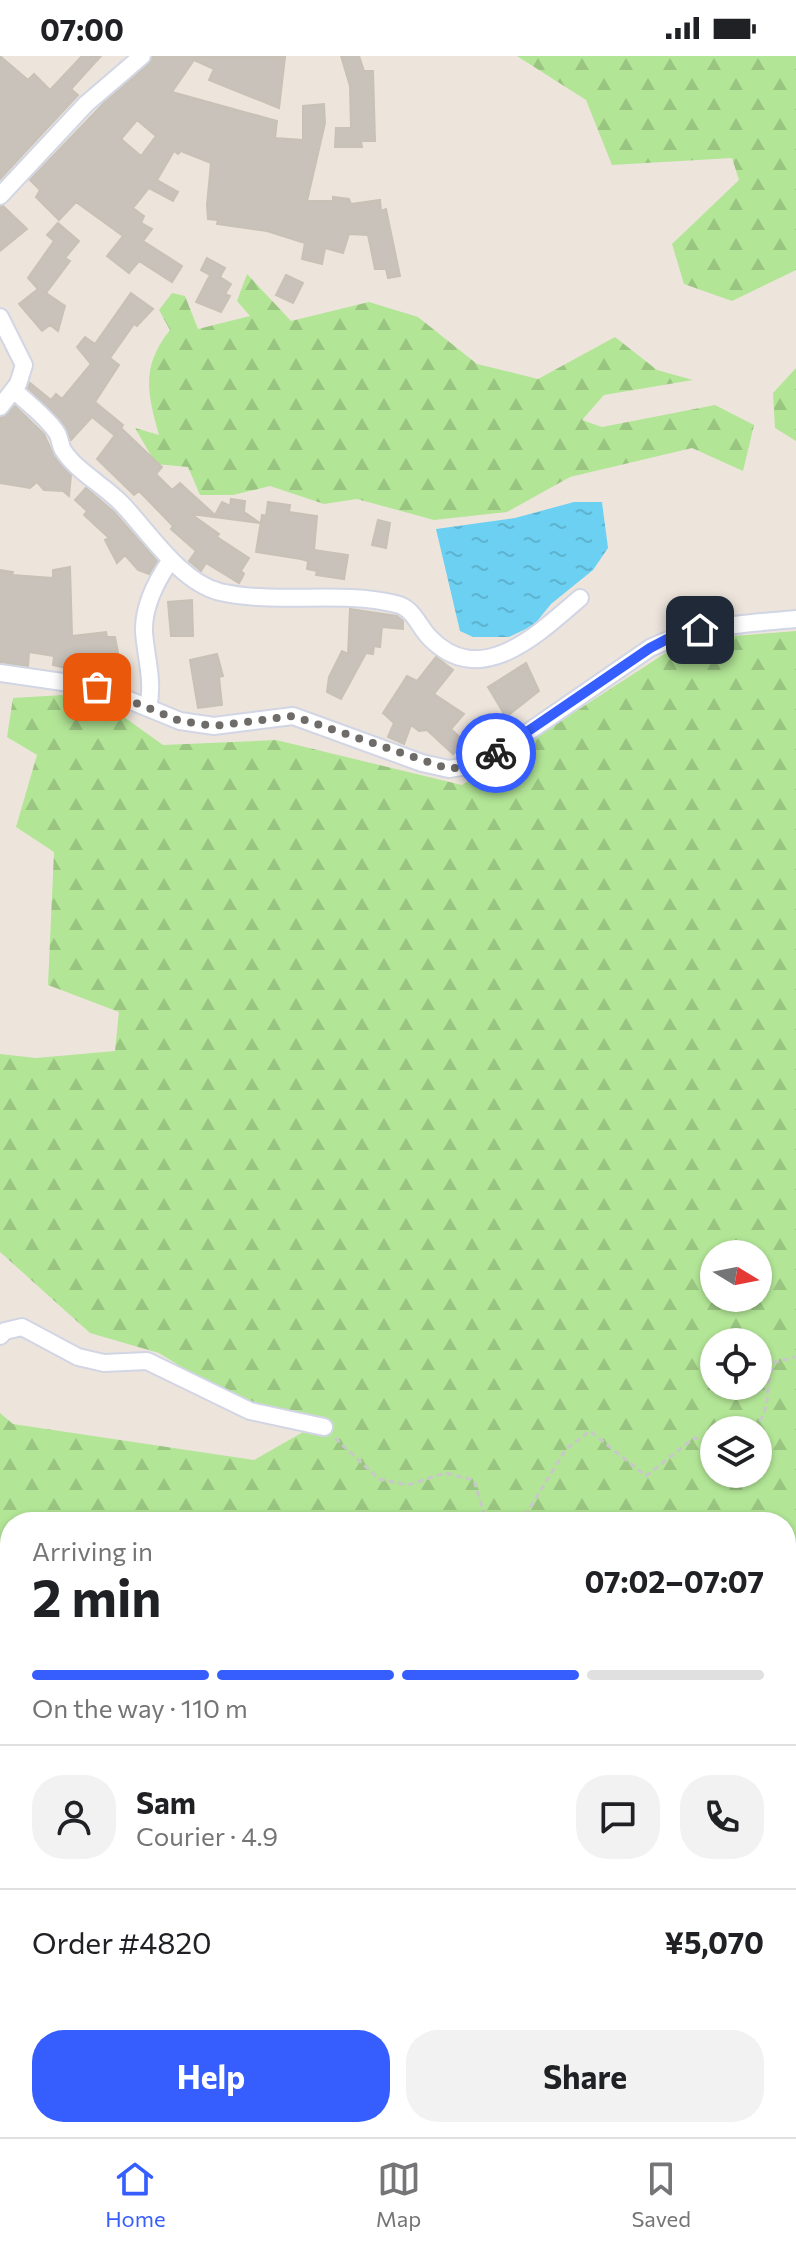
<!DOCTYPE html>
<html lang="en">
<head>
<meta charset="utf-8">
<style>
  body { margin:0; font-family:Commissioner,sans-serif; background:#f2f2f2; color:#202124; height:100vh; display:flex; flex-direction:column; font-size:30px; white-space:nowrap }
  * { box-sizing:border-box; margin:0 }
  p { font-size:26px; color:#757577 }
  .icon { flex:none; width:44px; height:44px; fill:none; stroke:currentColor; stroke-width:2; stroke-linecap:round; stroke-linejoin:round }
  .map { position:relative; flex:1; overflow:hidden }
  .sheet { position:absolute; left:0px; top:1456px; width:796px; height:626px; display:flex; flex-direction:column; background:#fff; border-radius:32px 32px 0 0; box-shadow:0 2px 6px #0004 }
  .sheet>* { flex:none }
  .needle { width:52px; rotate:100deg }
  .buttons { position:absolute; left:700px; top:1184px; display:grid; gap:16px }
  .buttons a { display:grid; place-items:center; width:72px; height:72px; border-radius:50%; background:#fff; box-shadow:0 2px 6px #0004; font-size:40px }
  .pin { position:absolute; display:grid; place-items:center; width:68px; height:68px; color:#fff; margin:-34px; border-radius:16px; box-shadow:0 4px 12px #0006 }
  .courier { position:absolute; display:grid; place-items:center; width:80px; height:80px; margin:-40px; border:6px solid #365eff; border-radius:50%; background:#fff; color:#222; box-shadow:0 2px 10px #0007 }
  .headline em { font-style:normal; font-weight:700 }
  .headline div { display:flex; flex-direction:column-reverse }
  .headline { display:flex; align-items:center; justify-content:space-between; height:136px; padding:0 32px }
  h1 { font-size:52px; font-weight:700; line-height:60px }
  .bar { display:grid; grid-template-columns:repeat(4,1fr); gap:12px 8px; align-content:center; height:96px; padding:0 32px }
  .bar i { height:10px; border-radius:6px; background:#e0e0e0 }
  .bar .current { background:#365eff }
  .bar p { grid-column:span 4 }
  .line { display:flex; align-items:center; gap:20px; padding:0 32px; border-top:2px solid #e0e0e0 }
  .line div { flex:1 }
  .round { display:grid; place-items:center; flex:none; width:84px; height:84px; border-radius:32px; background:#f2f2f2 }
  .button { display:flex; gap:16px; margin-top:auto; padding:16px 32px }
  .button a { flex:1; height:92px; border-radius:32px; background:#365eff; color:#fff; font-size:32px; font-weight:700; line-height:92px; text-align:center }
  .button a+a { background:#f2f2f2; color:#202124 }
  .status { display:flex; justify-content:space-between; align-items:center; height:56px; padding:0 40px; background:#fff; direction:ltr }
  .status svg { height:22px; fill:currentColor }
  .dock { display:flex; justify-content:space-around; align-items:center; height:112px; border-top:2px solid #e0e0e0; background:#fff; font-size:22px; color:#757577 }
  .dock a { display:grid; justify-items:center; gap:4px }
  .dock .current { color:#365eff }
  .map>svg:first-child { display:block }
  .forest { fill:url(#forest-firs); fill-rule:evenodd }
  .water { fill:url(#water-ripples) }
  .building { fill:#c8c2bb; stroke:#c8c1b5; stroke-width:2; fill-rule:evenodd }
  .lines { fill:none; stroke-linecap:round; stroke-linejoin:round }
  .minor-casing { stroke:#d1d5e4; stroke-width:20 }
  .path { stroke:#c8c8c8; stroke-width:3; stroke-dasharray:6 4; stroke-linecap:butt }
  .minor { stroke:#fff; stroke-width:16 }
  .done { stroke:#6e6b68; stroke-width:8; stroke-dasharray:0 14.4 }
  .route { stroke:#365eff; stroke-width:10 }
</style>
</head>
<body>
<div class="status"><b>07:00</b><svg viewBox="0 0 49 12"><path d="M0 12V9h3v3zM5 12V6h3v6zM10 12V3h3v9zM15 12V0h3v12zM26 1h20v11H26zM47 4h2v5h-2z"/></svg></div>
<div class="map">
<svg width="796" height="2081" viewBox="0 0 796 2081">
  <defs>
    <pattern id="forest-firs" width="22" height="20" patternUnits="userSpaceOnUse" patternTransform="scale(2)"><rect width="22" height="20" fill="#b2e596"/><path d="M5 1l3.5 6h-7zM16 11l3.5 6h-7z" fill="#99c581"/></pattern>
    <pattern id="water-ripples" width="26" height="14" patternUnits="userSpaceOnUse" patternTransform="scale(2)"><rect width="26" height="14" fill="#6bd0f2"/><path d="M2 4q2-2 4 0t4 0M15 11q2-2 4 0t4 0" fill="none" stroke="#5db3d0"/></pattern>
  </defs>
  <rect width="100%" height="100%" fill="#ede5dc"/>
  <path class="forest" d="M517 0H796V214L732 245 684 228 672 188 739 124 732 102 612 109 586 44Z
    M247 218 291 265 369 246 418 261 477 308 538 323 615 281 657 314 693 324 604 339 582 364 602 371 715 349 754 369 743 415 692 392 570 421 507 456 434 464 357 443 324 448 270 430 233 439H200L188 411 156 408 135 372 159 379C147 337 141 310 170 274L159 254 172 237 185 240 198 273 250 260 237 245Z
    M796 312V385L775 372 773 337Z
    M796 575V2081H757L753 2072H786V1466H10V2072H586L577 2081H0V1357L13 1368 254 1404 312 1371 233 1343 159 1297 90 1277 0 1196V998L36 1002 115 995 119 956 48 929 54 796 16 771 37 699 7 681 13 642 63 639 124 661 163 689 276 684 462 729 678 589 710 582ZM714 1198H758V1242H714ZM714 1286H758V1330H714ZM714 1374H758V1418H714Z"/>
  <path class="water" d="M574 446H602L608 492 593 514 551 548 534 569 509 581H473L460 575 436 473 515 462Z"/>
  <path class="building" d="M0 0 28 24 34 18 50 34 82 0H101L71 33 78 39 0 123Z
    M153 0 285 1 279 52 209 24 214 13 194 4 172 36 277 65 275 82 303 84V50L324 48 325 67 307 145H333V141L349 143 351 148 380 144 381 155 386 153 400 220 388 222 386 213H375L368 179 349 178 343 197 325 192 322 208 302 203 305 187 267 175 217 168 218 164 208 163 207 149 211 107 181 95 178 98 174 95 157 124 178 136 173 145 149 132 133 152 144 160 141 167 152 173 143 185 182 210 172 226 139 205 129 217 107 200 123 180 76 146 59 164 36 141 40 134 30 124 104 47 149 8ZM137 64 156 80 141 100 121 83Z
    M341 0H359L364 15H373L375 85H361L362 91H335L336 72H351L350 30Z
    M3 150 27 173 0 195V151Z
    M58 167 79 185 65 202 70 205 46 237 65 250 58 275 50 269 42 275 19 248 38 233 28 222 54 185 47 179Z
    M207 202 225 212 220 221 231 228 225 238 230 240 221 256 196 246 210 219 201 214Z
    M286 219 303 227 293 247 276 239Z
    M131 237 153 253 137 270 134 268 110 302 119 309 95 346 123 369 121 372 162 411 156 418 172 434 180 427 215 459 222 446 230 450 231 443 245 445 244 456 260 467 191 458 219 478 217 481 249 502 241 515 244 518 239 527 206 507 201 515 189 505 196 495 171 473 173 470 139 435 134 439 97 403 118 375 114 379 92 361 71 384 61 364 28 332 30 327 51 344 56 338 62 343 91 308 77 291 85 281 95 288Z
    M15 350 44 378 54 400 71 419 69 440 63 435 44 434 37 426 30 432 0 427V362Z
    M86 432 114 456 157 505 149 518 138 514 125 499 117 507 105 484 109 482 84 459 87 455 75 444Z
    M268 446 290 449 289 456 317 460 314 494 348 499 344 523 316 519 317 515 307 513 308 505 301 503 256 496 262 459 266 460Z
    M378 464 390 467 386 492 372 489Z
    M70 511 72 580 106 576 107 581H115L122 618H116L117 624 53 609 54 600 29 596 28 610 0 606V514L13 516 12 519 53 522V514Z
    M192 544 193 580H171L168 546Z
    M350 553 397 560 403 565V573L382 571 380 591 374 590 373 598 366 597 341 643 327 636 329 621 342 595 348 598Z
    M217 598 223 620 219 621 222 649 198 652 190 604Z
    M436 601 453 614 434 638 464 658 451 673 465 686 453 698 427 674 419 675 411 669 404 688 388 681 394 667 383 657 407 620 417 625Z
    M526 607 539 635 506 661 488 631Z"/>
  <g class="lines">
    <g class="minor-casing">
      <path id="minor" d="M0 140 86 48 142 0
        M0 261 24 309 18 328 0 351
        M14 334C28 348 46 360 57 377 60 382 60 389 63 394 76 415 105 430 122 448 148 475 180 526 220 536 278 549 339 534 396 548 414 552 418 570 430 582 481 634 538 578 580 542
        M0 617 97 631 180 665 214 670 293 660 422 707 449 713 473 709 502 694 650 592C696 569 745 568 796 563
        M148 652C154 625 146 603 144 576 143 551 157 524 170 505
        M0 1280 5 1275 22 1271 78 1301 104 1307 147 1305 250 1355 324 1371"/>
    </g>
    <path class="path" d="M754 1374C775 1347 762 1330 775 1306L796 1301
      M335 1382 379 1423 408 1429 445 1417 474 1424 485 1461 493 1466
      M517 1466 525 1460 566 1393 590 1375 646 1420 694 1382 714 1386"/>
    <use href="#minor" class="minor"/>
  </g>
  <g class="lines">
    <path class="done" d="M97 631 180 665 214 670 293 660 449 713 473 709 496 697"/>
    <path class="route" d="M496 697 650 592 673 580 700 574"/>
  </g>
</svg>
<div class="buttons">
<a><svg class="needle" viewBox="-14 -14 28 28"><path d="M0-13l5 13h-10z" fill="#e53935"/><path d="M0 13l5-13h-10z" fill="#757577"/></svg></a>
<a><svg class="icon" aria-label="locate" viewBox="0 0 24 24"><circle cx="12" cy="12" r="6"/><path d="M12 2v4M12 18v4M2 12h4M18 12h4"/></svg></a>
<a><svg class="icon" aria-label="layers" viewBox="0 0 24 24"><path d="M12 4l9 5-9 5-9-5zM3 14l9 5 9-5"/></svg></a>
</div>
<div class="pin" style="left:97px;top:631px;background:#ea580c"><svg class="icon" aria-label="bag" viewBox="0 0 24 24"><path d="M5 8h14l-1 12H6zM9 8a3 3 0 0 1 6 0"/></svg></div>
<div class="pin" style="left:700px;top:574px;background:#1f2937"><svg class="icon" aria-label="home" viewBox="0 0 24 24"><path d="M3 11l9-7 9 7M6 9v11h12V9"/></svg></div>
<div class="courier" style="left:496px;top:697px"><svg class="icon" aria-label="bike" viewBox="0 0 24 24"><circle cx="6" cy="16" r="4"/><circle cx="18" cy="16" r="4"/><path d="M6 16l4-8h5l3 8M10 8l3 8H6M13 5h3"/></svg></div>
<section class="sheet">
<div class="headline"><div><h1>2 min</h1><p>Arriving in</p></div><em>07:02–07:07</em></div>
<div class="bar"><i class="current"></i><i class="current"></i><i class="current"></i><i></i><p>On the way · 110 m</p></div>
<div class="line" style="height:144px"><a class="round"><svg class="icon" aria-label="person" viewBox="0 0 24 24"><circle cx="12" cy="8" r="4"/><path d="M4 21q1-7 8-7t8 7"/></svg></a><div><b>Sam</b><p>Courier · 4.9</p></div><a class="round"><svg class="icon" aria-label="chat" viewBox="0 0 24 24"><path d="M4 5h16v11H9l-5 4z"/></svg></a><a class="round"><svg class="icon" aria-label="phone" viewBox="0 0 24 24"><path d="M5 4h4l2 5-3 2q2 4 5 5l2-3 5 2v4C11 20 4 13 5 4z"/></svg></a></div>
<div class="line" style="height:104px"><div>Order #4820</div><b>¥5,070</b></div>
<div class="button"><a>Help</a><a>Share</a></div>
</section>
</div>
<nav class="dock">
<a class="current"><svg class="icon" aria-label="home" viewBox="0 0 24 24"><path d="M3 11l9-7 9 7M6 9v11h12V9"/></svg>Home</a>
<a><svg class="icon" aria-label="map" viewBox="0 0 24 24"><path d="M3 6l6-2 6 2 6-2v14l-6 2-6-2-6 2zM9 4v14M15 6v14"/></svg>Map</a>
<a><svg class="icon" aria-label="saved" viewBox="0 0 24 24"><path d="M7 4h10v16l-5-4-5 4z"/></svg>Saved</a>
</nav>
</body>
</html>
